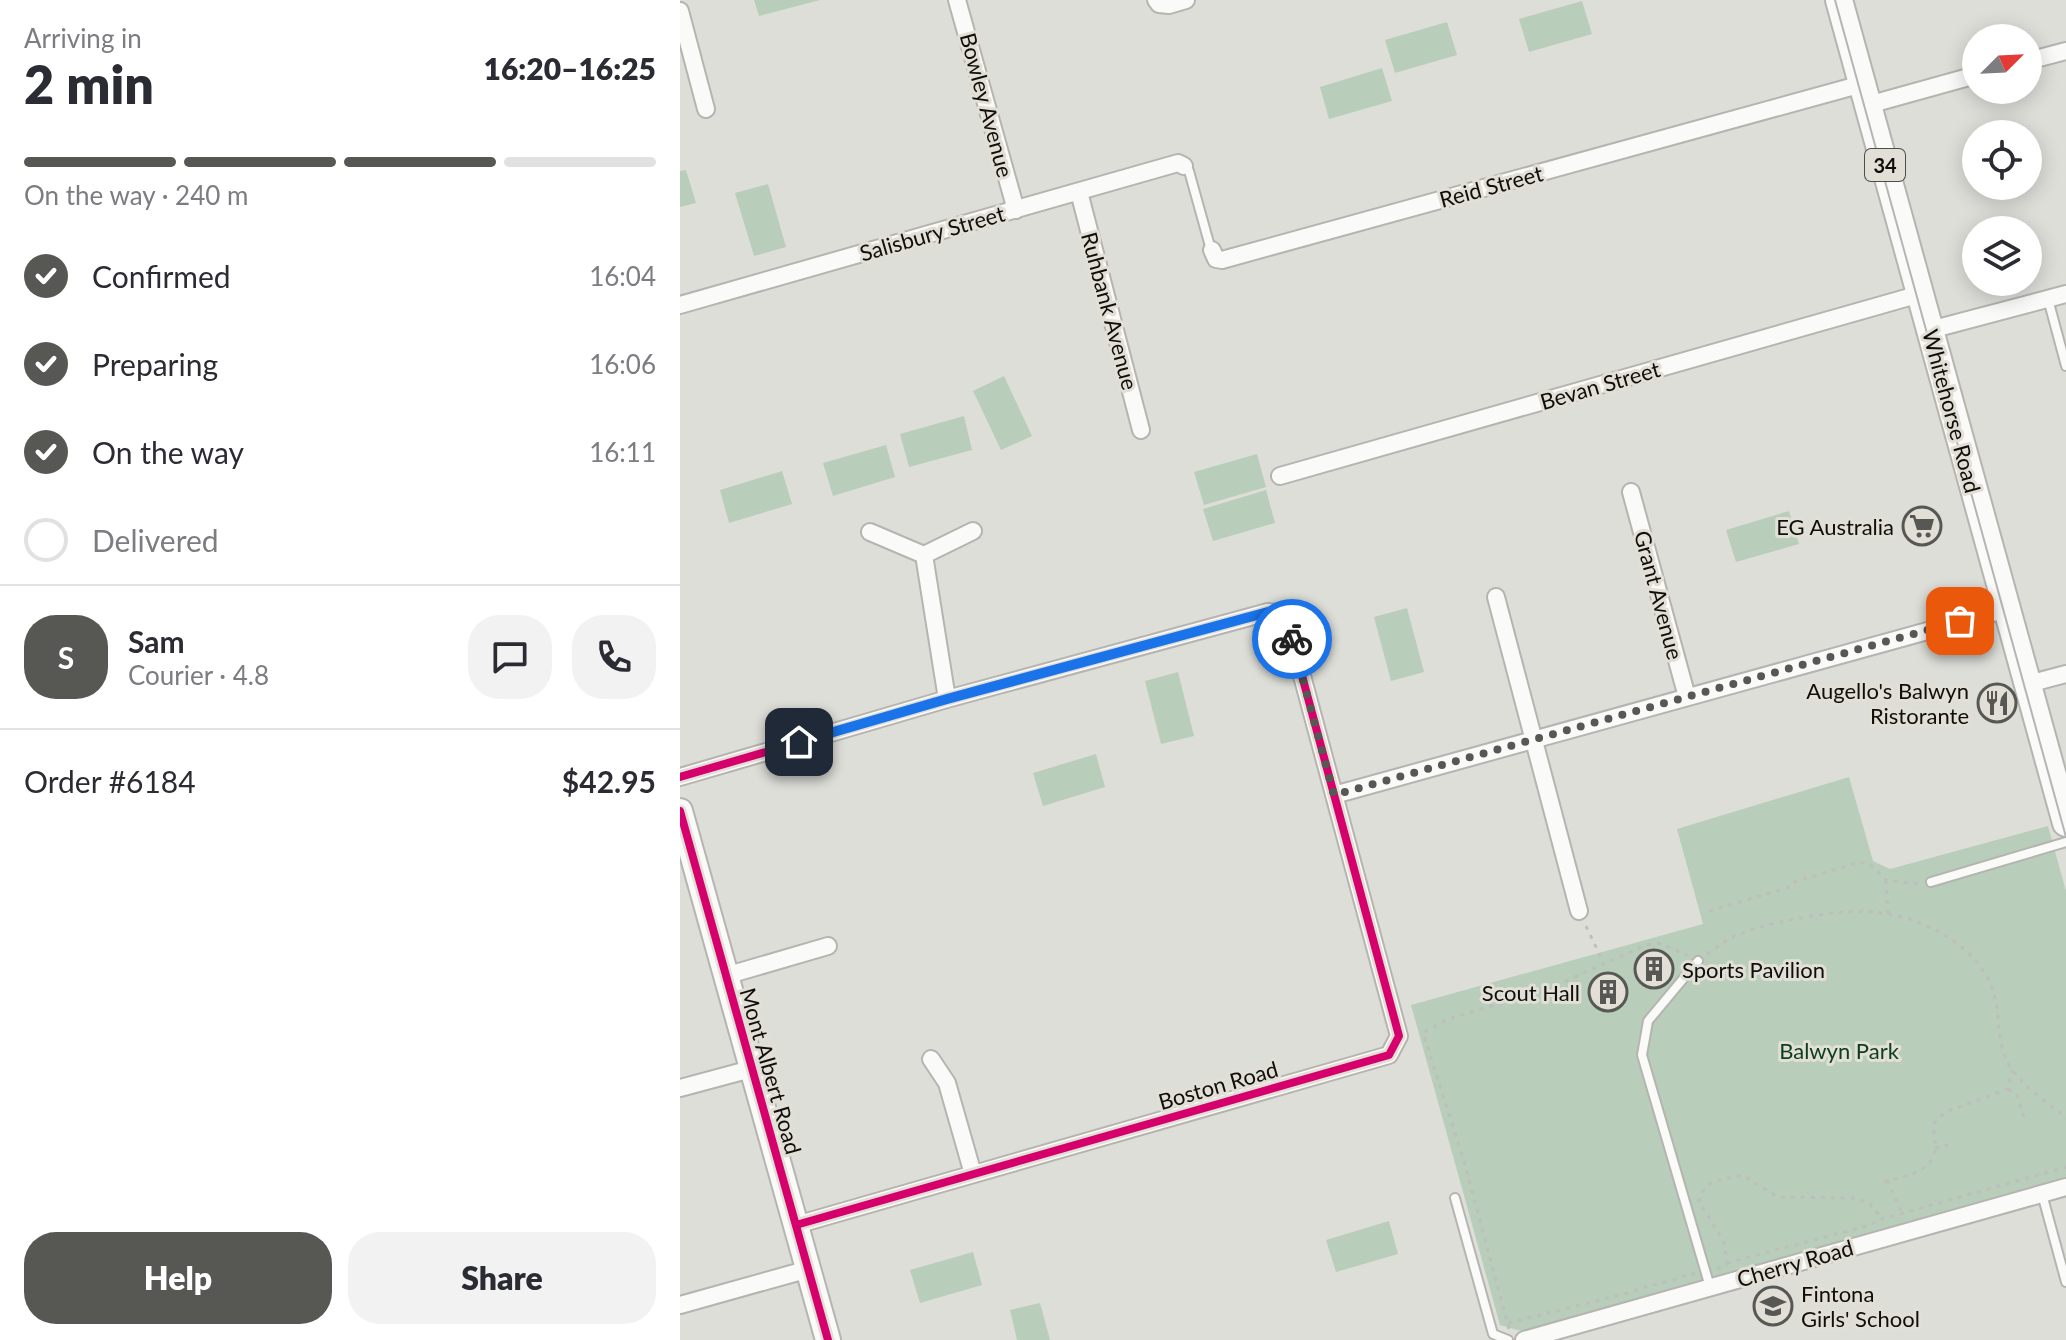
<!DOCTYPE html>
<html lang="en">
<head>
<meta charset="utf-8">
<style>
  body { margin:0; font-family:Lato,sans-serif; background:#f2f2f3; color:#2b2b33; height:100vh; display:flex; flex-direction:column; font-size:30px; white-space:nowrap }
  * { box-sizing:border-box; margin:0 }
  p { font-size:26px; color:#7c7c81 }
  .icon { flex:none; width:44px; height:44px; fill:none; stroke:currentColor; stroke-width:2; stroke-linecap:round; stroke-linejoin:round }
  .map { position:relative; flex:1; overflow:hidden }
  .panel { display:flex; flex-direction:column; background:#fff; width:680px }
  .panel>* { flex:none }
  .needle { width:52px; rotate:66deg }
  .tools { position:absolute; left:1282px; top:24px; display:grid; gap:16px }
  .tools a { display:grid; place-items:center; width:80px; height:80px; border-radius:50%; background:#fff; box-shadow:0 4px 20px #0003; font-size:40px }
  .pin { position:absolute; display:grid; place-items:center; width:68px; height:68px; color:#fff; margin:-34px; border-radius:16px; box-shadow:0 4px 12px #0006 }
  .courier { position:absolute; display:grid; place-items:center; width:80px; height:80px; margin:-40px; border:6px solid #1a73e8; border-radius:50%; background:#fff; color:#222; box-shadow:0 2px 10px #0007 }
  .headline em { font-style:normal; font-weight:800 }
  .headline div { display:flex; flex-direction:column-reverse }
  .headline { display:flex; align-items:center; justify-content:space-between; height:136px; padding:0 24px }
  h1 { font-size:52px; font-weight:800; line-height:60px }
  .bar { display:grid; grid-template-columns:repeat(4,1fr); gap:12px 8px; align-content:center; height:96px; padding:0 24px }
  .bar i { height:10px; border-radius:6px; background:#e1e1e2 }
  .bar .current { background:#575753 }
  .bar p { grid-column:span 4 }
  .line { display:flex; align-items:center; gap:20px; padding:0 24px; border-top:2px solid #e1e1e2 }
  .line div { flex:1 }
  .round { display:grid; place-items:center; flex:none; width:84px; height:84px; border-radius:32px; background:#f2f2f3 }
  ol { padding:0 24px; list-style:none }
  li { display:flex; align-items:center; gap:24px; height:88px }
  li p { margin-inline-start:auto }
  li .icon { padding:8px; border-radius:50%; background:#575753; color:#fff; stroke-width:4 }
  li:last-child { color:#7c7c81 }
  li i { width:44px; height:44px; border:4px solid #e1e1e2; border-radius:50% }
  .cta { display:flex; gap:16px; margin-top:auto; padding:16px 24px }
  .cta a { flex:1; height:92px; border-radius:32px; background:#575753; color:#fff; font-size:32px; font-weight:800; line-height:92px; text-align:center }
  .cta a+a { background:#f2f2f3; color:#2b2b33 }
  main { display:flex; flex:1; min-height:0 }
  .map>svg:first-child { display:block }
  .green { fill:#b8cdba }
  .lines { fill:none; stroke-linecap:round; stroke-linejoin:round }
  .lane-casing { stroke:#b5b4b0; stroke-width:12 }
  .street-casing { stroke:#b5b4b0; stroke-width:20 }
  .secondary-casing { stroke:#b5b4b0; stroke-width:28 }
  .primary-casing { stroke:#b5b4b0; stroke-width:30 }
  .path { stroke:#bebebc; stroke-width:3; stroke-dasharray:4 6; stroke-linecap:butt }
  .lane { stroke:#fafaf9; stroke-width:8 }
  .street { stroke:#fafaf9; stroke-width:16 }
  .secondary { stroke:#fafaf9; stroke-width:24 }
  .primary { stroke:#fafaf9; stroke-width:26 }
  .tram { stroke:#b5b5b4; stroke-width:2 }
  .cycleway-casing { stroke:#e1dfd6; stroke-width:13 }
  .cycleway { stroke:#d6006c; stroke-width:8 }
  .done { stroke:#575753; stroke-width:8; stroke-dasharray:0 14.4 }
  .route { stroke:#1a73e8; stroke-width:10 }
  .labels { text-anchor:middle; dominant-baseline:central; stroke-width:6; stroke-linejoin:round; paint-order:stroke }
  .shield { fill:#e1dfd6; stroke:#4e4d48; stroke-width:2 }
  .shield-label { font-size:20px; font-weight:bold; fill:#0f0e0b }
  .street-label { font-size:22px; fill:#0f0e0b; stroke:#e1dfd6 }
  .poi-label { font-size:22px; fill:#0f0e0b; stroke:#e1dfd6; text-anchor:end }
  .park-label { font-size:22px; fill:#0b3e1e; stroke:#e1dfd6 }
</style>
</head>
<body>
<main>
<section class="panel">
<div class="headline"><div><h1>2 min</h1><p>Arriving in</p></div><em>16:20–16:25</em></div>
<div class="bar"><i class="current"></i><i class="current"></i><i class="current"></i><i></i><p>On the way · 240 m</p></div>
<ol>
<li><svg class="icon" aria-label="check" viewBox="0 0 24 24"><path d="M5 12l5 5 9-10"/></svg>Confirmed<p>16:04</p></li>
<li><svg class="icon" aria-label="check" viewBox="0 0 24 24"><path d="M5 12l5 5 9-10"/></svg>Preparing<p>16:06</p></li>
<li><svg class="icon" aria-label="check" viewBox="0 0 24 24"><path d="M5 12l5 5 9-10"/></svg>On the way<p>16:11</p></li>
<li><i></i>Delivered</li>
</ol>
<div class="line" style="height:144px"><b class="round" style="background:#575753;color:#fff">S</b><div><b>Sam</b><p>Courier · 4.8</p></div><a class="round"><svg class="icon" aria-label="chat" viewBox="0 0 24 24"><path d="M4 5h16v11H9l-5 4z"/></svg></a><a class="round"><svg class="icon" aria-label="phone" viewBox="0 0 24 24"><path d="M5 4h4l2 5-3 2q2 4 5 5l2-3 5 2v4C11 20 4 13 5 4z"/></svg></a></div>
<div class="line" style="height:104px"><div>Order #6184</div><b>$42.95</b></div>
<div class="cta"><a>Help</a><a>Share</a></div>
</section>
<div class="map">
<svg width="1386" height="1340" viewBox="0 0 1386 1340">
  <rect width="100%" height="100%" fill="#deded9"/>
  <path class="green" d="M74 0H140L79 16Z
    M902 1 912 34 849 52 839 19Z
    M767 22 777 55 715 73 705 40Z
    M702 68 712 101 649 119 640 87Z
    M6 170 16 203 0 207V171Z
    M88 184 106 247 74 256 55 193Z
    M324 376 352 436 321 450 293 391Z
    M284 416 292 450 229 467 220 434Z
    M206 445 215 477 153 496 143 463Z
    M577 454 586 487 524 505 514 472Z
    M102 471 112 504 49 523 40 490Z
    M586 490 595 523 533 541 523 509Z
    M1109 511 1119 544 1056 562 1046 530Z
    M727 608 744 672 711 681 694 617Z
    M498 672 514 736 481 744 465 681Z
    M416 754 425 787 363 806 353 773Z
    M1169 777 1193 861 1210 869 1368 826 1386 891V1181L841 1331 820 1325 731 1005 1023 924 997 829Z
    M709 1221 718 1254 656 1272 646 1240Z
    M293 1252 302 1285 240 1303 230 1270Z
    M360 1303 370 1340H337L330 1310Z"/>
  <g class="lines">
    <g class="lane-casing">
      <path id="lane" d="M504 166 509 171 531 250
        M1368 299 1386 366
        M1251 882 1386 842
        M1018 961 968 1021 962 1055 1030 1287
        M1362 1194 1386 1282
        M775 1198 813 1334 828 1340"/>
    </g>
    <g class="street-casing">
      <path id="street" d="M277 0 336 210
        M476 0 479 4 489 5 506 0
        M0 11 26 109
        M1348 61 1386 51
        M1188 105 1296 75
        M399 192 461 430
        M532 250 536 259 542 260 1182 84
        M0 305 498 163 504 166
        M1250 330 1386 294
        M600 476 1240 294
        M951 492 1007 697
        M190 532 244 555
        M816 597 899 911
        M1348 684 1386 674
        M267 699 244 555 293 531
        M0 777 267 699 588 612 598 613 607 620 719 1036 709 1055 116 1225
        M654 795 1327 609
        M45 976 148 946
        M251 1059 267 1083 293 1174
        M0 1088 71 1069
        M0 1305 129 1269
        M844 1340 1386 1187"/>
    </g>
    <g class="secondary-casing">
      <path id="secondary" d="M0 811 148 1340"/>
    </g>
    <g class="primary-casing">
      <path id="primary" d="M1159 0 1386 823"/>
    </g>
    <path class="path" d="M1206 880 1208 915
      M1029 911 1107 888 1114 882 1179 862 1191 865 1206 880 1239 884
      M906 926 923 962
      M1027 954C1034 950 1040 944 1047 940 1076 923 1162 908 1195 912 1235 916 1282 937 1304 972 1325 1005 1313 1030 1326 1059 1334 1080 1368 1103 1386 1118
      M1328 1089 1337 1095 1345 1120
      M1255 1148 1272 1144
      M1207 1180 1222 1213
      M1204 1182C1221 1177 1253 1172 1255 1150 1256 1137 1252 1132 1256 1119L1271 1110 1328 1089 1332 1070
      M1047 1263 1186 1226 1202 1219 1386 1167
      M1037 1269 1047 1263 1044 1242 1019 1202C1024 1178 1041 1181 1062 1175L1098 1197 1176 1198 1190 1204 1202 1219
      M828 1323 952 1292C965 1286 976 1284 990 1281 1000 1279 1005 1273 1015 1274
      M829 1329 784 1161 743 1033 768 1019 866 990 966 945 979 943 1007 955"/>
    <use href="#lane" class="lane"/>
    <use href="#street" class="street"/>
    <use href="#secondary" class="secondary"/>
    <use href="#primary" class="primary"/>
    <path class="tram" d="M1155 0 1386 837"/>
    <g class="cycleway-casing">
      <path id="cycleway" d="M0 777 267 699 588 612 598 613 607 620 719 1036 709 1055 116 1225
        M0 811 148 1340"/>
    </g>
    <use href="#cycleway" class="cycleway"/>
  </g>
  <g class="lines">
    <path class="done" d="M612 639 654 795 1280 621"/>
    <path class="route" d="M119 742 267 699 588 612C606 613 608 623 612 639"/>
  </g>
  <defs>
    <g id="supermarket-ring" transform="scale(2)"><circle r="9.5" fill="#e1dfd6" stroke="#575753" stroke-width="1.5"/><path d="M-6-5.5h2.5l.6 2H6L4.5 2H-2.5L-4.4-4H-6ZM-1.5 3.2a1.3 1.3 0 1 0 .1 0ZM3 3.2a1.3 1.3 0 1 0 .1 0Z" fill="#575753"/></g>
    <g id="restaurant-ring" transform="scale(2)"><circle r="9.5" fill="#e1dfd6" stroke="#575753" stroke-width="1.5"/><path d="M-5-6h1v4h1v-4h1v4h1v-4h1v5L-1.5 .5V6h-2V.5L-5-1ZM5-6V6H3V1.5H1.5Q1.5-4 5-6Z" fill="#575753"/></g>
    <g id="building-ring" transform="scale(2)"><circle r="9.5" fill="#e1dfd6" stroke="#575753" stroke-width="1.5"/><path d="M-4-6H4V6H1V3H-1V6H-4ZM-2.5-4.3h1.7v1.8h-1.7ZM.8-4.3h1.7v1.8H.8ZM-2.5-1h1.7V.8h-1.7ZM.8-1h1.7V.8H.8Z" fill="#575753"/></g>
    <g id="school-ring" transform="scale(2)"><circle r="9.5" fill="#e1dfd6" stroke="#575753" stroke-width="1.5"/><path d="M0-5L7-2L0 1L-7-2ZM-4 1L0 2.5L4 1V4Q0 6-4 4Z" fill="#575753"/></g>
  </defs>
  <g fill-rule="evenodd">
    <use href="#supermarket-ring" x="1242" y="526"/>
    <use href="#restaurant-ring" x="1317" y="703"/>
    <use href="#building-ring" x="974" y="969"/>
    <use href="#building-ring" x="928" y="992"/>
    <use href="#school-ring" x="1093" y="1306"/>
  </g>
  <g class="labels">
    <rect class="shield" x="1185" y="149" width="40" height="32" rx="6"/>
    <g class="shield-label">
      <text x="1205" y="165">34</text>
    </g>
    <g class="street-label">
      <text transform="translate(307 105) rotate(75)">Bowley Avenue</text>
      <text transform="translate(811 186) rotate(-15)">Reid Street</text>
      <text transform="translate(252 233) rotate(-16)">Salisbury Street</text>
      <text transform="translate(430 311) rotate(75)">Ruhbank Avenue</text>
      <text transform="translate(920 385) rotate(-16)">Bevan Street</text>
      <text transform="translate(1272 411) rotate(75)">Whitehorse Road</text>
      <text transform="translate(979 595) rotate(75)">Grant Avenue</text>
      <text transform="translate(91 1071) rotate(74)">Mont Albert Road</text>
      <text transform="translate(538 1085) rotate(-16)">Boston Road</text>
      <text transform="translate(1115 1263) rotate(-16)">Cherry Road</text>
    </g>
    <g class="poi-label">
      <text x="1214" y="526">EG Australia</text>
      <text x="1289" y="690">Augello's Balwyn<tspan x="1289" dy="25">Ristorante</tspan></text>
      <text x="1002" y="969" text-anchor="start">Sports Pavilion</text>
      <text x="900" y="992">Scout Hall</text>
      <text x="1121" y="1293" text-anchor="start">Fintona<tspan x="1121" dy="25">Girls' School</tspan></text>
    </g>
    <g class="park-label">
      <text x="1159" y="1050">Balwyn Park</text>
    </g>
  </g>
</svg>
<div class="tools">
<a><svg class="needle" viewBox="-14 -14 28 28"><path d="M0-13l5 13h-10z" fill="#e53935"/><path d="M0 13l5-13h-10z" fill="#7c7c81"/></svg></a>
<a><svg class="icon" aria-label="locate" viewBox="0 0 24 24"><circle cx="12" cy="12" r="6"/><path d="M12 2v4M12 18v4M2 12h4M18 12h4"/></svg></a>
<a><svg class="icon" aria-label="layers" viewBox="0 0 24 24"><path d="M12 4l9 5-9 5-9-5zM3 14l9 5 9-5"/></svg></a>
</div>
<div class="pin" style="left:1280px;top:621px;background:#ea580c"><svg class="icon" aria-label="bag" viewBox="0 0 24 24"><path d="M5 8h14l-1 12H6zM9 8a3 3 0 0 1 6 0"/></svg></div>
<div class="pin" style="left:119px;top:742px;background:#1f2937"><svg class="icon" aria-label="home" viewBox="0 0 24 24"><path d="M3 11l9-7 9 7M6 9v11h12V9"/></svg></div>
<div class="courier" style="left:612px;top:639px"><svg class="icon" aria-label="bike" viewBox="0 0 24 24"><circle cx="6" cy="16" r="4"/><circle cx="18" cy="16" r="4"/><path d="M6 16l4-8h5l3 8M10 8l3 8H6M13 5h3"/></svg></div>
</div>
</main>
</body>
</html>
